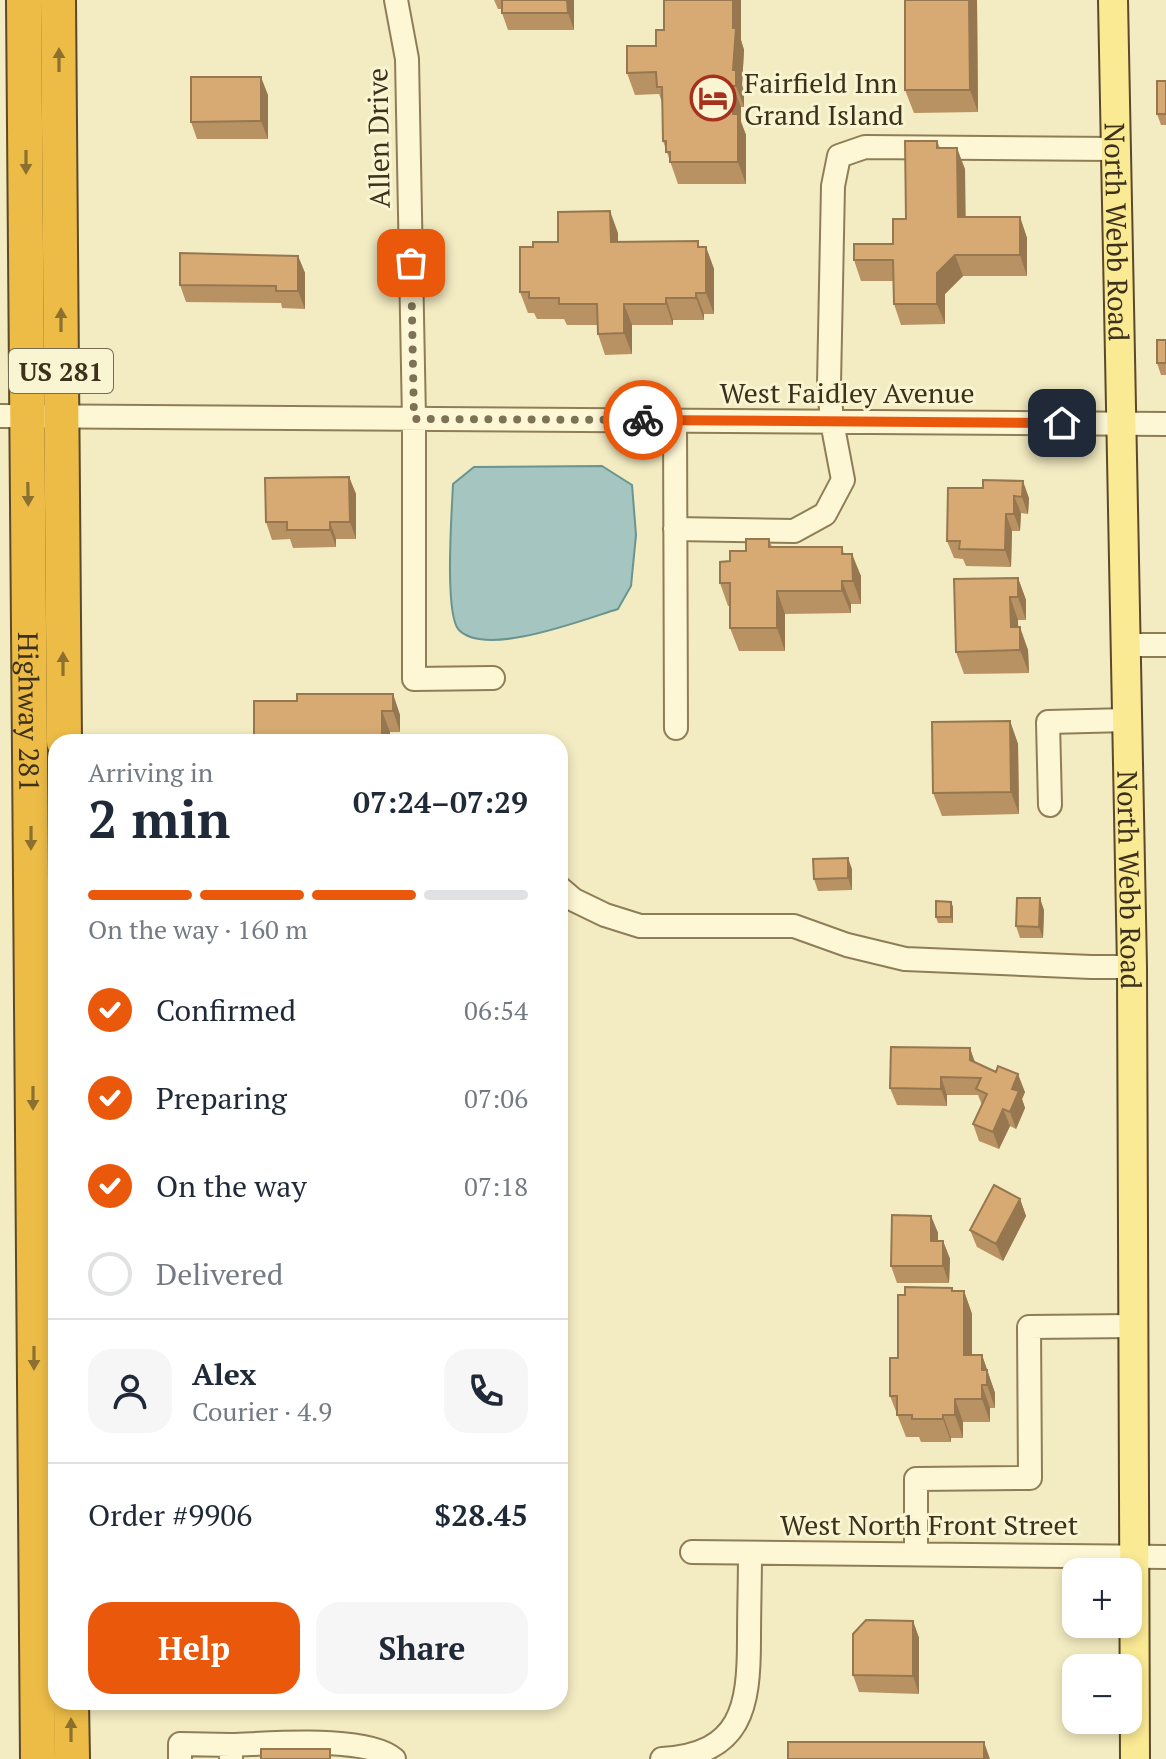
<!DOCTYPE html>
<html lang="en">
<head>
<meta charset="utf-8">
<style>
  body { margin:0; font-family:"PT Serif",serif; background:#f6f6f7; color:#1f2937; height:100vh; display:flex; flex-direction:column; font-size:30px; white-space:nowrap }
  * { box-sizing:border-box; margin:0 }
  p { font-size:26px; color:#747a83 }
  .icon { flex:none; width:44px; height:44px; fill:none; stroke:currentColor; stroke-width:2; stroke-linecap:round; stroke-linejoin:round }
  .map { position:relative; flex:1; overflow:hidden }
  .panel { position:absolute; left:48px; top:734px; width:520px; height:976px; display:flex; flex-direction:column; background:#fff; border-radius:24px; box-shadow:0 4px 12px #0003 }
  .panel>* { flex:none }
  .controls { position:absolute; left:1062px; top:1558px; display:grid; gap:16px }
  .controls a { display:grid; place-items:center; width:80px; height:80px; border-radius:16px; background:#fff; box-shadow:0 4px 12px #0003; font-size:40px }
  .pin { position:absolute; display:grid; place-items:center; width:68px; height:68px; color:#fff; margin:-34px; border-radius:16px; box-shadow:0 4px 12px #0006 }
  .courier { position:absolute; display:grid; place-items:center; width:80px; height:80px; margin:-40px; border:6px solid #ea580c; border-radius:50%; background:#fff; color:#222; box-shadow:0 2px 10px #0007 }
  .summary em { font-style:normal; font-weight:800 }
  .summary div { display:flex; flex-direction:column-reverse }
  .summary { display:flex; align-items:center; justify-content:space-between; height:136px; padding:0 40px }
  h1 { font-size:52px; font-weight:800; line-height:60px }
  .bar { display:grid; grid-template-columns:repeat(4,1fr); gap:12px 8px; align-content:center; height:96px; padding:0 40px }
  .bar i { height:10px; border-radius:6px; background:#e0e1e3 }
  .bar .active { background:#ea580c }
  .bar p { grid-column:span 4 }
  .line { display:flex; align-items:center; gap:20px; padding:0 40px; border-top:2px solid #e0e1e3 }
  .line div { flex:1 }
  .round { display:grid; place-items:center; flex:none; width:84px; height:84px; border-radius:24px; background:#f6f6f7 }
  ol { padding:0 40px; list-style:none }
  li { display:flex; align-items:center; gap:24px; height:88px }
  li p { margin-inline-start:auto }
  li .icon { padding:8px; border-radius:50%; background:#ea580c; color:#fff; stroke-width:4 }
  li:last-child { color:#747a83 }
  li i { width:44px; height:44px; border:4px solid #e0e1e3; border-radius:50% }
  .cta { display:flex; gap:16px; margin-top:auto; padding:16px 40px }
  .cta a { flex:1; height:92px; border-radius:24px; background:#ea580c; color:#fff; font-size:32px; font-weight:800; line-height:92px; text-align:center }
  .cta a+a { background:#f6f6f7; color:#1f2937 }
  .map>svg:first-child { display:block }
  .water { fill:#a4c5c0; stroke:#699490; stroke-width:2 }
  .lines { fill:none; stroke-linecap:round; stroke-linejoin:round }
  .minor-casing { stroke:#8f7d56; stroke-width:26 }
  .major-casing { stroke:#5c492b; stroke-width:32 }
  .highway-casing { stroke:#5c492b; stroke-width:38 }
  .minor { stroke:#fdf7d5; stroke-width:22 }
  .major { stroke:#fbea94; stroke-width:28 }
  .highway { stroke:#edbc47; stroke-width:34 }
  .wall { fill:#b89262 }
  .shaded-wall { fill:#967750 }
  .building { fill:#d6aa72; stroke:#967750; stroke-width:2 }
  .oneway { fill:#8c702f }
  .done { stroke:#7d7256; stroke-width:8; stroke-dasharray:0 14.4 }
  .route { stroke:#ea580c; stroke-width:10 }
  .labels { text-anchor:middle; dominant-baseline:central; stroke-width:6; stroke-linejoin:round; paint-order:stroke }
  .shield { fill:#f9f4d1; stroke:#756c52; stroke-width:2 }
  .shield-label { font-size:26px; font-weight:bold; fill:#3d311c }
  .poi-label { font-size:28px; fill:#3d311c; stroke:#f9f4d1; text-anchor:start }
  .street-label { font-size:28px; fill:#3d311c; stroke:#f9f4d1 }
</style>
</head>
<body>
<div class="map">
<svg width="1166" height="1759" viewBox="0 0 1166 1759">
  <rect width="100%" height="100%" fill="#f3ebc1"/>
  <path class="water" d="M602 466 632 485 636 535 631 586 618 609C585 619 486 658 459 630 444 615 452 509 453 484L474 467Z"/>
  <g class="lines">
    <g class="minor-casing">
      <path id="minor" d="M396 0 407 59 414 419V679L493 678
        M0 416 1166 424
        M675 421 676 728
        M675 529 794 531 825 514 843 480 832 422 829 384 833 186 839 156 865 147 1114 149
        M1127 645H1166
        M1050 805 1048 722 1128 720
        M560 888 574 900 605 915 640 926H794L847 945 905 959 1091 967H1132
        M692 1552 1166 1557
        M916 1553V1479L1030 1478 1029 1327 1133 1326
        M180 1759V1744L231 1745
        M231 1759V1745C270 1744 366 1735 394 1759
        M662 1759C742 1754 749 1707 749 1639 749 1610 750 1581 750 1553"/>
    </g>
    <g class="major-casing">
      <g id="major">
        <path id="s1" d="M1113 0 1132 967 1135 1759"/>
      </g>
    </g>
    <g class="highway-casing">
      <g id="highway">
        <path id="s2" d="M24 0 38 1759"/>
        <path d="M58 0 64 742"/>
        <path d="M71 1702 72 1759"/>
      </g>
    </g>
    <use href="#minor" class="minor"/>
    <use href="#major" class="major"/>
    <use href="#highway" class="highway"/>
  </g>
  <path class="wall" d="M494 0H574V30H508L502 13V9H498Z
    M741 0V40L744 50 742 85 744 92V107H741V122L746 135V184H678L663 141 662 102 659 94 635 95 627 73 656 46 664 30Z
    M905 0H977L978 112 914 113 905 90Z
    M1166 81V125H1161L1157 114Z
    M268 95V139H197L191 122Z
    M937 141 940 148 965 169V217H1020L1027 238V276H963L945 294V324L901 325 894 304 893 281H861L854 260 893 244 906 219Z
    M618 233V242L706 247 714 269V314H704V320H673V325H632V354L605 355 598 334V325H567L564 319H537L534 313H528L520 292 533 247Z
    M298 256 305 273V309L282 308 281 303 186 302 180 285Z
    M1166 340V375H1161L1157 363Z
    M349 477 356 494V539H336V547L293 548 290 539 272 540 266 522Z
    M948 488 1029 498 1028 514 1021 513 1020 531H1012L1011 567 966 566 963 559 954 558 947 541Z
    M769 539 772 547H842L844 554 861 576V604H851V613L785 614V651H739L730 628V606H728L720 583 746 551Z
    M1018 578 1026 600V620H1018V627L1028 650 1029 673 964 674 956 652Z
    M393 694 400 715V732H390L297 701Z
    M1010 721 1018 744 1019 814 942 816 933 793Z
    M852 869V890L818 891 814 879Z
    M951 902 953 907V923H938L936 917Z
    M1044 910 1043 938H1020L1016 926Z
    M975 1063 1025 1092 1022 1099 1025 1108 1016 1129 1010 1126 999 1149 979 1141 973 1124 982 1105 978 1095H947V1106L897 1105 890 1088Z
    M1020 1199 1026 1216 1003 1261 977 1247 970 1230Z
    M931 1216 938 1233V1241H943L950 1259 949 1283H897L891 1266Z
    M954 1291H964L972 1314V1355H982L995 1393V1408H990V1422H963V1438H951V1442H921L919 1437H906L890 1396 898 1358Z
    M913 1621 919 1638V1694L859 1692 853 1675Z"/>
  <path class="shaded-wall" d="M567 0H574V30L568 13Z
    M733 0H741V40L744 50 742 85 744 92V107L736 86 733 70Z
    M969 0H977L978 112 970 90Z
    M261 77 268 95V139L261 121Z
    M733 86 741 107V122L746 135V184L738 162 733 114Z
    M957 148 965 169 966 238 958 217Z
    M610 211 618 233V263L611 242Z
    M1020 217 1027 238V276L1020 255Z
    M706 247 714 269V314L706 293Z
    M955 255 963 276 945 294V324L937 304V273Z
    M298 256 305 273V309L298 291Z
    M696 293 704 314V320L696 298Z
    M666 298 673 320V325L666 304Z
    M624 304 632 325V354L624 333Z
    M349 477 356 494V539L350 522Z
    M1023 481 1029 498 1028 514 1022 497Z
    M1014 496 1021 513 1020 531 1014 514Z
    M1006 514 1012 531 1011 567 1005 550Z
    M330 522 336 539V547L330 530Z
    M852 554 861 576V604L853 581Z
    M1018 578 1026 600V620L1018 597Z
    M842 581 851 604V613L842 591Z
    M777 591 785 614V651L777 628Z
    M1010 597 1018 620 1019 650 1011 627Z
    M1020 627 1028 650 1029 673 1020 650Z
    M393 694 400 715V732L393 711Z
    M382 711 390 732V742H382Z
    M1010 721 1018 744 1019 814 1011 792Z
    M848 858 852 869V890L848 878Z
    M1040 898 1044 910 1043 938 1039 927Z
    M951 902 953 907V923L951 917Z
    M970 1048 976 1065 970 1060Z
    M1018 1074 1025 1092 1022 1099 1025 1108 1016 1129 1010 1112 1012 1089Z
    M941 1077 947 1095V1106L941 1089Z
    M1003 1109 1010 1126 999 1149 993 1132Z
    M1020 1199 1026 1216 1003 1261 996 1244Z
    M931 1216 938 1233 937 1258 931 1241Z
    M943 1241 950 1259 949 1283 943 1266Z
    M964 1291 972 1314V1378L964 1355Z
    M982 1355 995 1393V1408L982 1370Z
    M982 1385 990 1408V1422L982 1399Z
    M955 1399 963 1422V1438L955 1415Z
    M943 1415 951 1438V1442L943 1419Z
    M913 1621 919 1638V1694L913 1676Z
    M984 1742 990 1759H984Z"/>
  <path class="building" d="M502 0H567L568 13H502Z
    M664 0H733V28H736L733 70H736V86H733V114H738V162H670V152H666V141H663L662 87H657L656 72 627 73V46H656V30H664Z
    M905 0H969L970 90H905Z
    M191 77H261V121L191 122Z
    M1157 81H1166V114H1157Z
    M905 141H937V148H957L958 217H1020V255H955L937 273V304H894L893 260H854V244H893V219H906Z
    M610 211 611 242 698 241V247H706V293H696V298H666V304H624V333L598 334 597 304H559V298H529V292H520V247H533V242H558V212Z
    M180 253 298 256V291H276V286L180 285Z
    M1157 340H1166V363H1157Z
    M349 477 350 522H330V530H287V522H266L265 478Z
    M983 480 1023 481 1022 497 1014 496V514H1006L1005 550 959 549 960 541H947L948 488H983Z
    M746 539H769V547H842V554H852L853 581H842V591H777V628H730V583H720V562L730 561V551H746Z
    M1018 578V597H1010L1011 627H1020V650L956 652 954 579Z
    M297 694H393V711H382V742H254V701H297Z
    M1010 721 1011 792 933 793 932 722Z
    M848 858V878L814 879 813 859Z
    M1017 898H1040L1039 927 1016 926Z
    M936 901 951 902V917H936Z
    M891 1047 970 1048V1060L996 1072 998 1066 1018 1074 1012 1089 1019 1091 1010 1112 1003 1109 993 1132 973 1124 987 1094 976 1089 981 1078 941 1077V1089L890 1088Z
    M994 1185 1020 1199 996 1244 970 1230Z
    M892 1215 931 1216V1241H943V1266H891Z
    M905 1287 952 1288V1291H964V1355H982V1370H987V1385H982V1399H955V1415H943V1419H912V1415H897V1396H890V1358H898V1295H905Z
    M866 1620 913 1621V1676L853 1675V1634Z
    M788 1742H984V1759H788Z
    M261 1749H330V1759H261Z"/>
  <defs><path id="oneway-solid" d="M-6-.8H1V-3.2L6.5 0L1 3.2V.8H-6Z" transform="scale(2)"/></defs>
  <g class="oneway">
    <use href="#oneway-solid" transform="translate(59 60) rotate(-90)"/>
    <use href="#oneway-solid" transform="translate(26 162) rotate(90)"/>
    <use href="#oneway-solid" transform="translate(61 320) rotate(-90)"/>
    <use href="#oneway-solid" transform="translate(28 494) rotate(89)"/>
    <use href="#oneway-solid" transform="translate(63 664) rotate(-90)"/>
    <use href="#oneway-solid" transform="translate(31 838) rotate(90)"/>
    <use href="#oneway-solid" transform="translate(33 1098) rotate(90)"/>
    <use href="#oneway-solid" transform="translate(34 1358) rotate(90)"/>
    <use href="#oneway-solid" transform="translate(71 1730) rotate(-90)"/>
  </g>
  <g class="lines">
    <path class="done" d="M411 263 414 419 643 420"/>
    <path class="route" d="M643 420 1062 423"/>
  </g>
  <defs>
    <g id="hotel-ring" transform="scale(2.3)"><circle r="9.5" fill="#f9f4d1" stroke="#a5311e" stroke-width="1.5"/><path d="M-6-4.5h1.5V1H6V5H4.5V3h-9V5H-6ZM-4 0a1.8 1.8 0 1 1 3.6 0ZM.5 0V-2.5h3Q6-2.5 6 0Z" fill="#a5311e"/></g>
  </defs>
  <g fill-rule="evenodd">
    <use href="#hotel-ring" x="713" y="98"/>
  </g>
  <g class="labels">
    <rect class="shield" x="9" y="349" width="104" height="44" rx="6"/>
    <g class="shield-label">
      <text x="61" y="371">US 281</text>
    </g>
    <g class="poi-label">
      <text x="744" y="82">Fairfield Inn<tspan x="744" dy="32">Grand Island</tspan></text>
    </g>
    <g class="street-label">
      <text transform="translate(378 138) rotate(-91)">Allen Drive</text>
      <text stroke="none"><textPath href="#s1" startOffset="232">North Webb Road</textPath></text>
      <text x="847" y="392">West Faidley Avenue</text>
      <text stroke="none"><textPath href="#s2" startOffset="712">Highway 281</textPath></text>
      <text stroke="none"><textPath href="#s1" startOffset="880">North Webb Road</textPath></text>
      <text x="929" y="1524">West North Front Street</text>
    </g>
  </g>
</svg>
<div class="controls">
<a>+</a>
<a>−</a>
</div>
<div class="pin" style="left:411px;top:263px;background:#ea580c"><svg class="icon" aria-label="bag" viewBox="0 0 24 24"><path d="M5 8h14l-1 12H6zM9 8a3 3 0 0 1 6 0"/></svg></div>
<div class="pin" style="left:1062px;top:423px;background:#1f2937"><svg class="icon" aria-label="home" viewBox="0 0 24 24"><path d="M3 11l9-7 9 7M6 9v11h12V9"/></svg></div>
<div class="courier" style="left:643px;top:420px"><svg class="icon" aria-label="bike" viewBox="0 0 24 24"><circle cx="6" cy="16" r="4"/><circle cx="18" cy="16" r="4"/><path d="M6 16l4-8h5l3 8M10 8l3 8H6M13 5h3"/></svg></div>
<section class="panel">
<div class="summary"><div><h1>2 min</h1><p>Arriving in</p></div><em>07:24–07:29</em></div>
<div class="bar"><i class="active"></i><i class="active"></i><i class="active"></i><i></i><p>On the way · 160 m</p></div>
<ol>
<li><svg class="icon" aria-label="check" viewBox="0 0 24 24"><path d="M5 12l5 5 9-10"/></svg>Confirmed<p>06:54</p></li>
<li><svg class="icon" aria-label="check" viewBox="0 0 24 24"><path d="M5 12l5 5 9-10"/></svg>Preparing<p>07:06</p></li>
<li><svg class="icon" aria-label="check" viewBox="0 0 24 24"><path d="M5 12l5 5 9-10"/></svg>On the way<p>07:18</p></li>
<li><i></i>Delivered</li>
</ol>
<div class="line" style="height:144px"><a class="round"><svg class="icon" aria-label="person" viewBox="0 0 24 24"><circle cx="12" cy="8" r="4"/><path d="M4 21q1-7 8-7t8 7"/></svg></a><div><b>Alex</b><p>Courier · 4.9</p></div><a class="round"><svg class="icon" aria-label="phone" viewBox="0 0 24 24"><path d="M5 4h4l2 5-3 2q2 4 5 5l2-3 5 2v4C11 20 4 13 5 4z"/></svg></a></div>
<div class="line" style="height:104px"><div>Order #9906</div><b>$28.45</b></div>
<div class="cta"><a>Help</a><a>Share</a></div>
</section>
</div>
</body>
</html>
